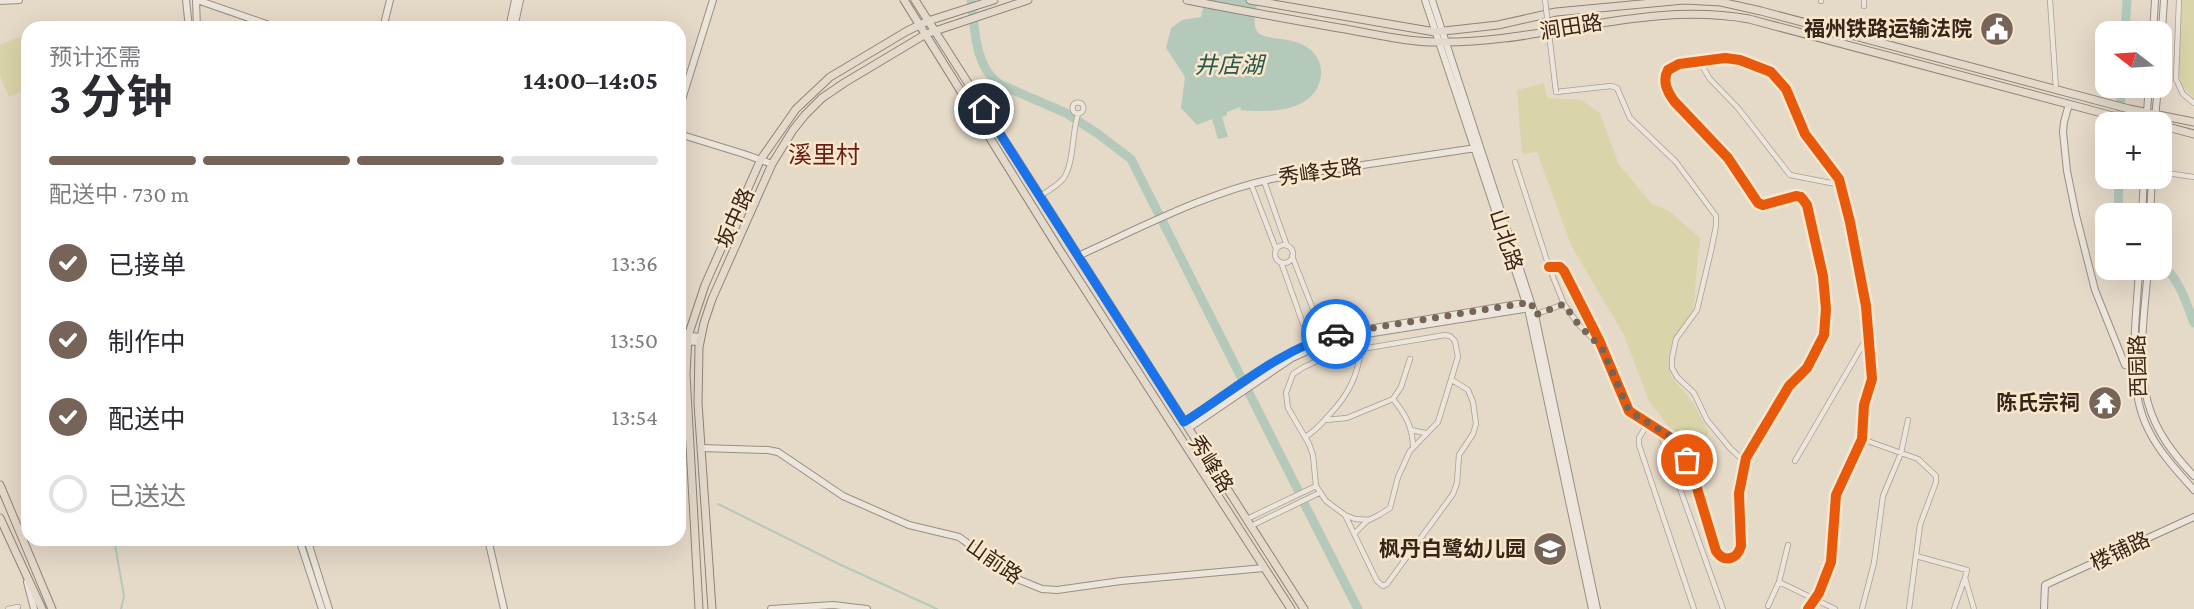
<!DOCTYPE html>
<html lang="zh">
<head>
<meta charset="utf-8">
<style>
  body { margin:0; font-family:"Crimson Pro","Noto Sans SC",serif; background:#f2f2f3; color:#2b2b33; height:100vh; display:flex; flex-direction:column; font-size:26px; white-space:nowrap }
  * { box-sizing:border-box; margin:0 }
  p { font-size:23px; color:#7c7c81 }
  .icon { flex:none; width:38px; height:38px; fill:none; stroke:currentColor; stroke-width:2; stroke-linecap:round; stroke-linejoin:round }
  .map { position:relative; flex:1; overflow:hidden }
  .side { position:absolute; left:21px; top:21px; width:665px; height:525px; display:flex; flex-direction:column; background:#fff; border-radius:21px; box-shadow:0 7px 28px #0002 }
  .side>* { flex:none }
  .needle { width:46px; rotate:287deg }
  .controls { position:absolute; left:2095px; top:21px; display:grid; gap:14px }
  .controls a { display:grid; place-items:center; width:77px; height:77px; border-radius:14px; background:#fff; box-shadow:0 7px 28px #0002; font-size:35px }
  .pin { position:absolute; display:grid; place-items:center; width:60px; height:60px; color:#fff; margin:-30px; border:4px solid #fff; border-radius:50%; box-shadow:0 2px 7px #0007 }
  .courier { position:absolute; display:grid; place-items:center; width:70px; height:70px; margin:-35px; border:5px solid #1a73e8; border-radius:50%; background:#fff; color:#222; box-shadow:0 2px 9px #0007 }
  .summary em { font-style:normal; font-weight:700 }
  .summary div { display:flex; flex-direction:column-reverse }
  .summary { display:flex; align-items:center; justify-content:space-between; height:119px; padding:0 28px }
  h1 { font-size:46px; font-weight:700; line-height:52px }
  .bar { display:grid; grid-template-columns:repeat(4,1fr); gap:10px 7px; align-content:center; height:84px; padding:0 28px }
  .bar i { height:9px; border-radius:5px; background:#e1e1e2 }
  .bar .on { background:#756457 }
  .bar p { grid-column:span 4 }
  ol { padding:0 28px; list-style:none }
  li { display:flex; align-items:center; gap:21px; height:77px }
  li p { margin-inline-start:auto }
  li .icon { padding:7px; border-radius:50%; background:#756457; color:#fff; stroke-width:4 }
  li:last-child { color:#7c7c81 }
  li i { width:38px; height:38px; border:4px solid #e1e1e2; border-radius:50% }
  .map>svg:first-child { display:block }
  .green { fill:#d9d4a9 }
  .water { fill:#b5c9bb }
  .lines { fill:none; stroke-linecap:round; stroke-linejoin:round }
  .stream { stroke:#b5c9bb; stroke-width:2 }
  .river { stroke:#b5c9bb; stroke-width:9 }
  .street-casing { stroke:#a99e92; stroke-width:6 }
  .secondary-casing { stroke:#998e82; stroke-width:8 }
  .primary-casing { stroke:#8f8479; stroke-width:9 }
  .street { stroke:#ece5db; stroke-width:4.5 }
  .secondary { stroke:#ece5db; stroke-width:6 }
  .primary { stroke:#e4dacb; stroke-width:7 }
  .street-bridge-casing { stroke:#a99e92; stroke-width:6; stroke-linecap:butt }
  .street-bridge { stroke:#ece5db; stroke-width:4.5 }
  .cycleway-casing { stroke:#f8e7cc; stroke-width:15 }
  .cycleway { stroke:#e8590c; stroke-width:10 }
  .done { stroke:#756457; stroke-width:7; stroke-dasharray:0 12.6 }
  .route { stroke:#1a73e8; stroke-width:9 }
  .labels { text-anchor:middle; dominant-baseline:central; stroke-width:5; stroke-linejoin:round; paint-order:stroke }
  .street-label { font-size:21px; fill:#38251a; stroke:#f8e7cc }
  .poi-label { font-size:21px; font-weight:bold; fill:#38251a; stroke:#f8e7cc; text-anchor:end }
  .water-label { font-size:23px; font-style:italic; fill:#285951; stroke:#f8e7cc }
  .quarter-label { font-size:24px; fill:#691e16; stroke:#f8e7cc }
</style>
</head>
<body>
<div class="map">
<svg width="2194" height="609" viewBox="0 0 2194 609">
  <rect width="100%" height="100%" fill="#e5d9c8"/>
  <path class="green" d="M2182 0H2194V98L2182 85 2179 74Z
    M28 33V89L9 97 0 76V45Z
    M1544 83 1547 98 1581 100 1600 113 1619 165 1652 204 1669 211 1700 238 1693 310 1673 340 1668 361 1671 376 1694 404 1709 432 1694 454 1682 438 1666 423 1649 401 1624 335 1571 245 1537 152 1522 154 1517 90Z"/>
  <path class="water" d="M1205 0H1258C1256 11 1251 26 1259 34 1276 41 1296 37 1311 50 1318 57 1322 66 1321 75 1317 112 1270 113 1241 110L1240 107 1227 112V115L1222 117 1228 137 1218 139 1212 119 1197 125 1181 108 1185 77 1166 48 1171 28 1182 20 1201 17Z"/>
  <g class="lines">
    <path class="stream" d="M679 484V485
      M718 504 841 565 937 609
      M114 539 124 596 121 609"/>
    <path class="river" d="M971 0C975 27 974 66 999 84L1066 113 1098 134 1131 159 1298 490
      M2125 33 2127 0
      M2120 124 2121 86
      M2118 215 2119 177
      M2160 262C2179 279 2185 299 2194 323
      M1305 505 1358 609"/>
    <g class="street-casing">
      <path id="street" d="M1821 0V1
        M2050 0 2056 89
        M2179 0 2176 79 2183 94 2194 103
        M1864 6V0
        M1699 61 1710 79 1738 108 1790 175 1841 185
        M1556 92 1611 86 1617 88 1630 118 1676 162 1716 216V226L1711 251 1697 310 1676 339 1672 358V368L1677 377 1694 393 1707 420 1730 448 1745 462
        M1072.5 108a5.5 5.5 0 1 1 11 0a5.5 5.5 0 1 1-11 0Z
        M1515 162 1549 267 1564 304 1578 324 1600 346
        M2160 172 2194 177
        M1264 181 1287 246
        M1251 184 1276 249
        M1040 196C1048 191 1057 186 1063 179 1074 165 1072 132 1078 114
        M1275 254a9 9 0 1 1 18 0a9 9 0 1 1-18 0Z
        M1281 262 1303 324 1307 327 1313 326 1316 317 1292 256
        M1549 267H1560L1564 271 1599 340 1629 411 1682 445 1693 475 1716 551C1724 563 1737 560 1741 546L1739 493 1746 458 1789 386 1807 368 1824 335 1826 309 1823 276 1807 205 1801 197 1796 196 1763 205 1758 203 1728 158 1674 101C1667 91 1662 81 1668 70L1679 64 1725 58 1740 60 1771 72 1786 89 1805 134 1839 179 1850 222 1866 306 1872 379 1864 405 1862 439 1836 495 1831 562 1819 593 1808 609
        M1534 315 1564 304
        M1445 335 1450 336 1455 341 1458 357 1438 422 1410 451 1398 477 1390 508 1379 515 1369 520 1355 519 1345 515 1326 501 1316 486 1313 455 1309 444 1288 408 1286 393 1293 374 1304 367 1332 354Z
        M1393 399C1406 415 1413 428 1413 448
        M1325 420 1347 418 1393 399 1401 387 1410 359
        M1648 423 1639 438V445L1694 609
        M1411 430 1425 433
        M1659 430 1723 609
        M1305 437C1316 431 1322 423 1330 414 1349 394 1358 375 1361 348
        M1862 439 1918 459 1936 476V482L1920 525 1909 609
        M1795 461 1868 336
        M1345 515 1377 581 1383 586 1387 584 1453 494 1457 483 1459 455 1473 434 1476 424 1473 402 1468 390 1452 380
        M1247 519 1316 486
        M1251 526 1319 493
        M1355 533 1368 520
        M1916 556 1967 570 1965 578 1974 609
        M1779 582 1835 609
        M1768 606 1779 582 1788 545
        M8 609 18 607
        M1862 609 1874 563 1883 496 1901 453 1908 420
        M1954 609 1964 580"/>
    </g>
    <g class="secondary-casing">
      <path id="secondary" d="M186 0 189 28
        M196 0 197 28
        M197 0 278 28
        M1425 0 1528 309 1592 609
        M1432 0 1535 315 1597 609
        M0 1 19 0
        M383 28 390 0
        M509 28 515 0
        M514 28 520 0
        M2153 33 2155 0
        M2160 60 2164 0
        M2069 104 2064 122 2063 132 2067 171 2076 215 2095 290 2125 365 2135 364
        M679 109 713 0
        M2155 119 2158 86
        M2146 124 2149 86
        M679 134 744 154 772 164
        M2142 215 2144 177
        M2150 215 2152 177
        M1078 256C1140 228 1210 191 1276 178L1476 148
        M2139 268C2137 318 2125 383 2148 429 2159 452 2177 471 2194 490
        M2148 268C2145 310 2136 362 2148 403 2156 432 2174 455 2194 476
        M679 335 701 337
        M679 341 700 342
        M1184 422C1234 390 1281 349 1339 334L1529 302
        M1189 428 1292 358 1325 343 1354 336 1531 308
        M701 448 768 450 778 452 843 496 909 525 959 537 1015 578 1042 589 1057 590 1121 581 1264 568
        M299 539 322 609
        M307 539 329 609
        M488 539 504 609
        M27 582 34 609
        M771 609 833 605 867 609
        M2044 609 2045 585 2194 517"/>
    </g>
    <g class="primary-casing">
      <path id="primary" d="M904 0 1059 249 1291 609
        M915 0 1304 609
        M1187 0C1238 10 1288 19 1339 28 1371 33 1405 42 1438 42 1542 44 1645 0 1749 19L2113 116 2156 124
        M1250 0 1435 32 1498 25 1556 12 1684 0 1721 2 1761 11 2129 109 2194 122
        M2160 125 2194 134
        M0 485 52 609
        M0 518 42 609
        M699 609 686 374 688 336 705 285 761 159 796 109 830 77 907 31 928 21 994 0
        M712 609 698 403 699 347 704 323 712 299 772 164 793 130 805 115 822 98 844 83 926 34 1028 0"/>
    </g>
    <use href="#street" class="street"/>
    <use href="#secondary" class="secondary"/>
    <use href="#primary" class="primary"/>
    <g class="street-bridge-casing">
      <path id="street-bridge" d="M1545 0 1556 92"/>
    </g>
    <use href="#street-bridge" class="street-bridge"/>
    <g class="cycleway-casing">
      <path id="cycleway" d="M1549 267H1560L1564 271 1599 340 1629 411 1682 445 1693 475 1716 551C1724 563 1737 560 1741 546L1739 493 1746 458 1789 386 1807 368 1824 335 1826 309 1823 276 1807 205 1801 197 1796 196 1763 205 1758 203 1728 158 1674 101C1667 91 1662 81 1668 70L1679 64 1725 58 1740 60 1771 72 1786 89 1805 134 1839 179 1850 222 1866 306 1872 379 1864 405 1862 439 1836 495 1831 562 1819 593 1808 609"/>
    </g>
    <use href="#cycleway" class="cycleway"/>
  </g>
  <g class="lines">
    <path class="done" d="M1336 334 1531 302 1535 315 1564 304 1578 324 1602 348 1629 411 1679 442 1687 460"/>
    <path class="route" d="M984 109 1184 422C1233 391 1279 350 1336 334"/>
  </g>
  <defs>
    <g id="civic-disc" transform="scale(1.75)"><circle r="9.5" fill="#756457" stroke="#f8e7cc"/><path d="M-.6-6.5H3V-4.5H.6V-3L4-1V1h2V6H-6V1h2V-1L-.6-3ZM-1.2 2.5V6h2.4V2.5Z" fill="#fff"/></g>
    <g id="temple-disc" transform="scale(1.75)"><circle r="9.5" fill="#756457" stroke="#f8e7cc"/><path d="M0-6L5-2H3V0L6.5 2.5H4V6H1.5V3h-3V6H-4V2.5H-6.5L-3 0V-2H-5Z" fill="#fff"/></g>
    <g id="school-disc" transform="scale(1.75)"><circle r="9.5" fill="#756457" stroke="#f8e7cc"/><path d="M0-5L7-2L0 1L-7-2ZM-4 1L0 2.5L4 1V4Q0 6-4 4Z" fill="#fff"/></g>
  </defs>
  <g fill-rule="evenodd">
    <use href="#civic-disc" x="1997" y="29"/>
    <use href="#temple-disc" x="2105" y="403"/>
    <use href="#school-disc" x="1550" y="549"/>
  </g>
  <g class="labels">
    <g class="street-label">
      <text transform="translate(1571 27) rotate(-9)">涧田路</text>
      <text transform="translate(1320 172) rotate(-8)">秀峰支路</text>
      <text transform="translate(735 218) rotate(-66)">坂中路</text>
      <text transform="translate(1506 240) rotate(72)">山北路</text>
      <text transform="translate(2138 366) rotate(-92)">西园路</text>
      <text transform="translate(1211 464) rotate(58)">秀峰路</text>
      <text transform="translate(2120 551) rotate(-25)">楼铺路</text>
      <text transform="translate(994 561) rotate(35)">山前路</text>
    </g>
    <g class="poi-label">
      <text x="1972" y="29">福州铁路运输法院</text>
      <text x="2080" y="403">陈氏宗祠</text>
      <text x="1526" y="549">枫丹白鹭幼儿园</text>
    </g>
    <g class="water-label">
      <text x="1229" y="65">井店湖</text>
    </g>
    <g class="quarter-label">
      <text x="824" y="154">溪里村</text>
    </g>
  </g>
</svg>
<div class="controls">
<a><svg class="needle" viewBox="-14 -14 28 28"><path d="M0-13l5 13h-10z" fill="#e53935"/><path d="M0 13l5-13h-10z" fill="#7c7c81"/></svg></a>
<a>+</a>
<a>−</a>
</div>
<div class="pin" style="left:1687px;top:460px;background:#ea580c"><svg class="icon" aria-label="bag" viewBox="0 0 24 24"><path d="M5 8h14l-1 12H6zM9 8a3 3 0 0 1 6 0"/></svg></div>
<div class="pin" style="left:984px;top:109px;background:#1f2937"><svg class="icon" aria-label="home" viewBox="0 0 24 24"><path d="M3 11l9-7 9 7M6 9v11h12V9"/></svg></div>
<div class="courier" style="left:1336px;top:334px"><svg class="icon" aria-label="car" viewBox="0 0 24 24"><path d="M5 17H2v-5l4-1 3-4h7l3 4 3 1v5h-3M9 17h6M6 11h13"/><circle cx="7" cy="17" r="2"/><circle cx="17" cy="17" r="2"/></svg></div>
<section class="side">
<div class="summary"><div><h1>3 分钟</h1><p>预计还需</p></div><em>14:00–14:05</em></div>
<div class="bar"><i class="on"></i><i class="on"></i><i class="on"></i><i></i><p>配送中 · 730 m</p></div>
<ol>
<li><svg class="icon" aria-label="check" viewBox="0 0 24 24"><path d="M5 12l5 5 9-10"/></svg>已接单<p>13:36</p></li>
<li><svg class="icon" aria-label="check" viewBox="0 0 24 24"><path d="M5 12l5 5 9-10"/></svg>制作中<p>13:50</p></li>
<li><svg class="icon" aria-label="check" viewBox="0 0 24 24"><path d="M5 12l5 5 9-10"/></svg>配送中<p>13:54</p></li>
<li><i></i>已送达</li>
</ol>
</section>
</div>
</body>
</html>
